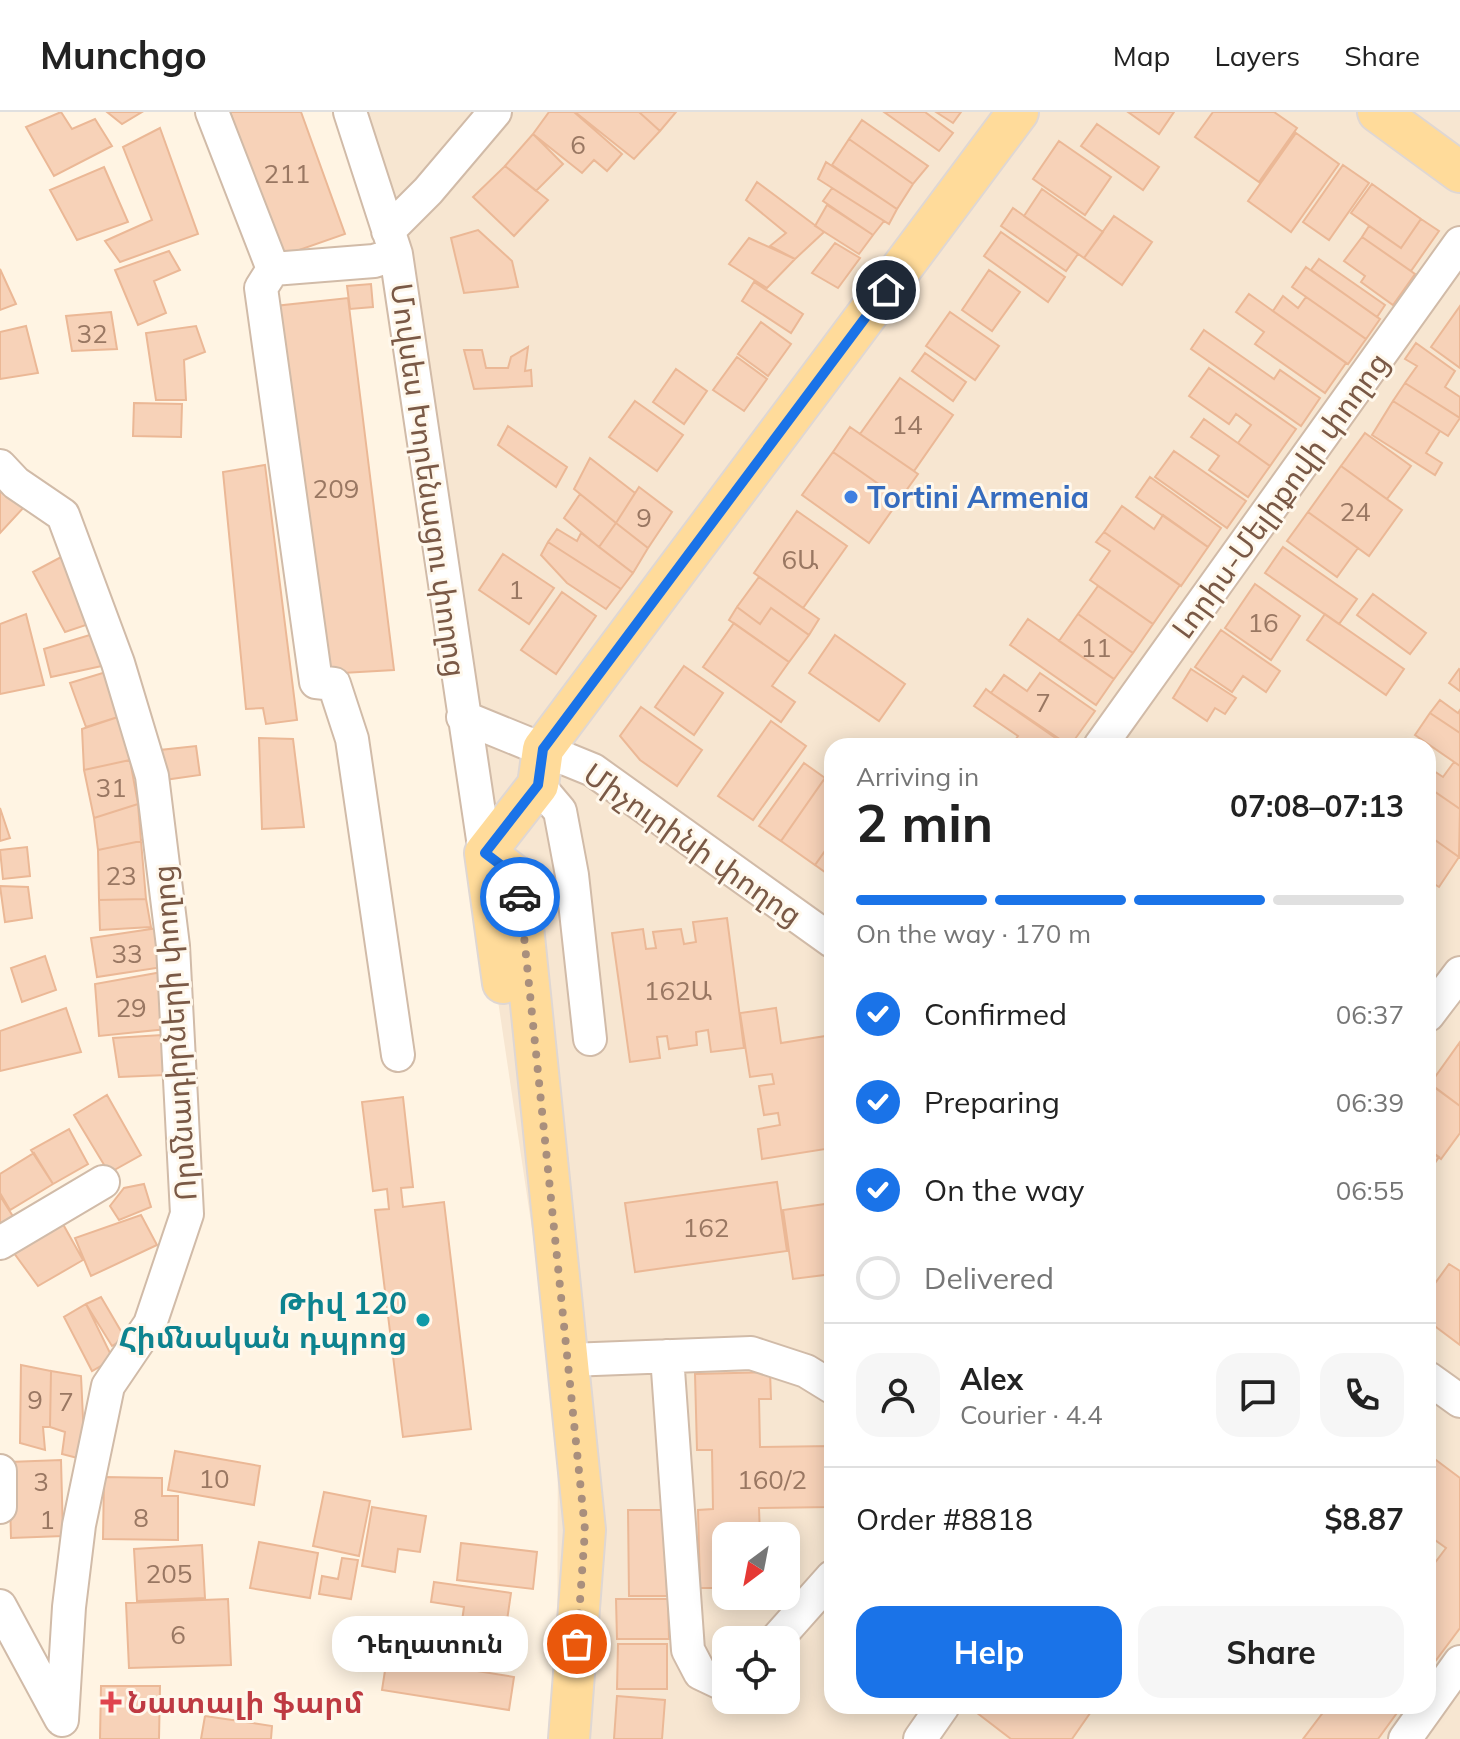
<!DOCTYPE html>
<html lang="en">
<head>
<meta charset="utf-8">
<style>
  body { margin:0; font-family:Mulish,"Noto Sans Armenian",sans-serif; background:#f6f6f6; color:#222; height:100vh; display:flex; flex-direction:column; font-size:30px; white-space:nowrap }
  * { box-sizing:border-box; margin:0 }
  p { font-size:26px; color:#767676 }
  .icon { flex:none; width:44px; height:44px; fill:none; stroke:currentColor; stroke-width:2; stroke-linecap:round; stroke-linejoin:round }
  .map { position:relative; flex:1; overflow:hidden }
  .side { position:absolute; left:824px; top:626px; width:612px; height:976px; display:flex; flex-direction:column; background:#fff; border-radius:24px; box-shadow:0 4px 20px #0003 }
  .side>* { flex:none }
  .needle { width:52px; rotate:212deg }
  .tools { position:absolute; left:712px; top:1410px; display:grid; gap:16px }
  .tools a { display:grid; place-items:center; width:88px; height:88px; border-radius:16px; background:#fff; box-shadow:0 4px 20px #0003; font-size:40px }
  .pin { position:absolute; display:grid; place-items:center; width:68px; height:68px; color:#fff; margin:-34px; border:4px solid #fff; border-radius:50%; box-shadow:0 2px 8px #0007 }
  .courier { position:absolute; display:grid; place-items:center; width:80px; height:80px; margin:-40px; border:6px solid #1a73e8; border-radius:50%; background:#fff; color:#222; box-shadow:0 2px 10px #0007 }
  .bubble { position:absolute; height:56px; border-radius:24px; background:#fff; box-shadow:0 4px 20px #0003; font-size:26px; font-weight:700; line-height:56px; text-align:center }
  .summary em { font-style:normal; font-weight:700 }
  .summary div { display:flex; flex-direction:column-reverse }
  .summary { display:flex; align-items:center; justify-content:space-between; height:136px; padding:0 32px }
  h1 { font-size:52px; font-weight:700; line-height:60px }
  .bar { display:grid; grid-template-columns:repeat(4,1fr); gap:12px 8px; align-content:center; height:96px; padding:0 32px }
  .bar i { height:10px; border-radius:6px; background:#e0e0e0 }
  .bar .current { background:#1a73e8 }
  .bar p { grid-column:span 4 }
  .line { display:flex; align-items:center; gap:20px; padding:0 32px; border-top:2px solid #e0e0e0 }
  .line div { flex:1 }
  .round { display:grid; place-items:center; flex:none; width:84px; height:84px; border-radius:24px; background:#f6f6f6 }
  ol { padding:0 32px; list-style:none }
  li { display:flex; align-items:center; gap:24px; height:88px }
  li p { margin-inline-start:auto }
  li .icon { padding:8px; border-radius:50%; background:#1a73e8; color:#fff; stroke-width:4 }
  li:last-child { color:#767676 }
  li i { width:44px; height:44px; border:4px solid #e0e0e0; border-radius:50% }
  .primary-button { display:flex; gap:16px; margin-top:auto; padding:16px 32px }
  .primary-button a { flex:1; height:92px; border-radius:24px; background:#1a73e8; color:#fff; font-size:32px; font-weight:700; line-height:92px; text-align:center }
  .primary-button a+a { background:#f6f6f6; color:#222 }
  header { display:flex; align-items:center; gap:48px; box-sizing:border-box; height:112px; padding:0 40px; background:#fff; border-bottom:2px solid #e0e0e0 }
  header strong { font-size:38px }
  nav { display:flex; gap:44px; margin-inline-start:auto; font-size:28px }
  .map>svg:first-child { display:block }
  .residential { fill:#f7e6d1; fill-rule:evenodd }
  .building { fill:#f7d2b8; stroke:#ebb896; stroke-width:2 }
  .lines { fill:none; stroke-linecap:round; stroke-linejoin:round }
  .minor-casing { stroke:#d1bba8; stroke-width:36 }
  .major-casing { stroke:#dfd7d3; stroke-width:44 }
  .minor { stroke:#fff; stroke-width:32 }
  .major { stroke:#ffdb9a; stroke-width:40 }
  .done { stroke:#a98f7d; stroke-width:8; stroke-dasharray:0 14.4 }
  .route { stroke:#1a73e8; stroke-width:10 }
  .shop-dot { fill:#3f7fe0; stroke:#fff8ec; stroke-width:3 }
  .culture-dot { fill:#0f9aa8; stroke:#fff8ec; stroke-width:3 }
  .health-dot { fill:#e0444e; stroke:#fff8ec; stroke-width:3 }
  .labels { text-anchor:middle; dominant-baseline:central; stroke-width:6; stroke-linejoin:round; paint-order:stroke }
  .number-label { font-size:26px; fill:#997762 }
  .street-label { font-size:30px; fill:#7a5946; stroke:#fff8ec }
  .shop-label { font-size:30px; font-weight:bold; fill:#366cbe; stroke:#fff8ec; text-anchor:start }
  .culture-label { font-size:30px; font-weight:bold; fill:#0d838f; stroke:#fff8ec; text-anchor:end }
  .health-label { font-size:30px; font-weight:bold; fill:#be3a42; stroke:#fff8ec; text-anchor:start }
</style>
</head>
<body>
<header>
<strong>Munchgo</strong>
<nav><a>Map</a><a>Layers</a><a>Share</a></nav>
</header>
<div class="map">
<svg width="1460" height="1627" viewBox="0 0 1460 1627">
  <rect width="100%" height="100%" fill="#fff4e3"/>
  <path class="residential" d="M355 0H1460V1627H557L558 1292 439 492ZM832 634H1428V1594H832ZM726 1424H786V1484H726ZM726 1528H786V1588H726Z"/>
  <path class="building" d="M61 0 72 17 95 7 112 34 54 64 26 15Z
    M107 0H142L122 12Z
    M230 0H301L345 122 282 144Z
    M549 0H574L622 42 607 59 594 48 582 61 533 22Z
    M575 0H639L660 19 634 47Z
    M639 0H676L660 19Z
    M884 0H925L953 21 939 39Z
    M936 0H961L953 11Z
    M1128 0H1174L1159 22Z
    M1213 0H1274L1297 16 1259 70 1195 25Z
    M862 8 928 54 913 72 849 27Z
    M1097 12 1159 55 1143 78 1081 34Z
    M160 16 198 122 120 150 105 129 152 108 123 35Z
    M1296 21 1339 52 1291 120 1248 89Z
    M533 22 563 52 536 79 505 54Z
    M849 27 913 72 897 97 832 53Z
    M1059 29 1111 65 1085 103 1033 67Z
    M826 50 897 97 889 112 818 67Z
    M1343 53 1369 71 1329 128 1303 110Z
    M505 54 548 88 514 124 473 85Z
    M104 55 128 110 77 128 50 78Z
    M757 70 824 120 795 147 770 134 786 121 746 88Z
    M1372 72 1421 107 1401 136 1351 101Z
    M832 76 884 109 873 123 823 89Z
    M1042 77 1103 120 1084 146 1024 104Z
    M827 93 873 123 859 142 815 114Z
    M1013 96 1078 142 1066 159 1001 114Z
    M1114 104 1152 130 1122 173 1084 146Z
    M1421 107 1439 119 1411 159 1362 125 1369 114 1401 136Z
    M478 118 512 149 518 175 464 181 451 126Z
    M1001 120 1065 165 1048 190 984 144Z
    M1362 125 1415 162 1393 193 1361 170 1365 164 1344 149Z
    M749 126 795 147 767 176 729 152Z
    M835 131 860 146 838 176 812 161Z
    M169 139 180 158 154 169 166 201 138 213 115 158Z
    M1319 147 1385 193 1377 205 1311 158Z
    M1306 155 1380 207 1366 227 1292 175Z
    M0 157 16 192 0 198Z
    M989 158 1020 180 992 219 962 198Z
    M754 170 803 202 791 221 742 189Z
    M371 172 373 195 350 197 347 174Z
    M1249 182 1346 251 1325 281 1255 232 1264 220 1236 200Z
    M1283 184 1298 196 1306 185 1366 227 1348 252 1273 199Z
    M348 186 394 558 325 562 275 194Z
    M1460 194V256L1431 235Z
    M111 200 117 237 72 239 66 204Z
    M950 200 999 234 975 268 926 234Z
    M761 210 791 232 768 264 738 242Z
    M26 214 38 261 0 267V220Z
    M196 214 205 240 184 248 186 288H156L146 221Z
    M1204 218 1274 267 1280 258 1320 286 1301 314 1191 237Z
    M1416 231 1455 259 1445 275 1460 285V306L1405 271 1417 254 1405 247Z
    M528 235 525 259 531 258 532 274 474 277 464 238H482L486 256H508L511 245Z
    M925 241 966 270 953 289 912 259Z
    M737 245 767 267 744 299 713 278Z
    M1209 256 1296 317 1270 354 1238 331 1251 313 1236 302 1229 312 1189 284Z
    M676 257 707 279 684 312 653 290Z
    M900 266 953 303 914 359 860 322Z
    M1405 271 1460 306 1448 324 1393 289Z
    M635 289 683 323 657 359 609 325Z
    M1393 289 1440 319 1426 341 1442 351 1435 363 1372 323Z
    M134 291 182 292 181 325 133 324Z
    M1204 307 1270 354 1248 385 1209 358 1219 344 1191 325Z
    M508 314 567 355 556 375 498 333Z
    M850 315 918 362 900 387 833 340Z
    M1365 321 1411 354 1387 387 1341 354Z
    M1174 339 1246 389 1227 416 1155 365Z
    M833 340 900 387 869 431 802 383Z
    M590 346 635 381 616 411 574 377Z
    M265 353 297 608 266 612 263 596 246 597 223 360Z
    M1341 354 1402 398 1369 444 1308 400Z
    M1150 365 1221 416 1208 435 1136 385Z
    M639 375 672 400 648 436 616 411Z
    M0 376 25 394 0 421Z
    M580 382 616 411 599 435 564 406Z
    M1122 394 1154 417 1163 403 1208 435 1181 474 1104 420Z
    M797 399 847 434 803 496 754 461Z
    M1308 400 1358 436 1337 465 1287 429Z
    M616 411 648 436 633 461 599 435Z
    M557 417 577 429 581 421 633 461 621 477 548 430Z
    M1104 420 1180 473 1153 512 1090 468 1110 439 1096 430Z
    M548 430 621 477 606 497 567 471 541 443Z
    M1283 435 1357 487 1339 512 1265 461Z
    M503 442 554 476 529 512 479 478Z
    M65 443 92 511 65 520 33 460Z
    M759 465 819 507 809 523 771 496 760 512 737 495Z
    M1255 472 1300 504 1271 548 1225 516Z
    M1098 474 1153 512 1133 541 1078 502Z
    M562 480 596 504 556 562 521 538Z
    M1373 482 1426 521 1410 542 1357 503Z
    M737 495 760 512 771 496 809 523 789 550 729 508Z
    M26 502 44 573 0 582V512Z
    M1078 502 1133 541 1114 567 1059 529Z
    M1325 502 1404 557 1386 583 1307 528Z
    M1028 507 1114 567 1096 593 1010 533Z
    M734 511 789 550 772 574 795 590 781 610 703 555Z
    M1221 518 1280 559 1266 580 1243 564 1232 580 1195 555Z
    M93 522 102 554 51 565 44 537Z
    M835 523 905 572 879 609 809 561Z
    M684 554 723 581 694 623 655 595Z
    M1191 557 1236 586 1225 602 1215 596 1207 609 1173 586Z
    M1459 557 1460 558V579L1449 571Z
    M106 560 118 605 86 615 70 571Z
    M1040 561 1095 599 1070 634 991 581 1004 563 1027 579Z
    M986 577 991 581 1067 634H1011L1018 624 974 594Z
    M1440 588 1458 601 1460 598V621L1430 601Z
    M641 595 702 638 677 674 640 648 620 624Z
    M1430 601 1460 621V654L1415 623Z
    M118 605 130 648 84 658 82 617Z
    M771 609 806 634 753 708 718 684Z
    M259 626 293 627 304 715 262 717Z
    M196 634 200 663 164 668 160 638Z
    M130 648 138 692 94 706 84 658Z
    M1454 650 1460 654V697L1428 675V655L1443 665Z
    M804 651 825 666 781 729 759 714Z
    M825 666 832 671V729L815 753 781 729Z
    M1428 675 1460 697 1459 745 1428 723Z
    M138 692 141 729 98 738 94 706Z
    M0 696 10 726 0 729Z
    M1428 723 1459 745 1439 775 1428 768Z
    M141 729 146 787 99 788 98 738Z
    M832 729V765L815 753Z
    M27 735 30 764 3 767 0 738Z
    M0 774 28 775 32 806 5 810Z
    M146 787 151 815 100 818 99 788Z
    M727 806 744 936 711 940 708 918 696 920 697 933 669 937 667 924 657 925 660 946 630 950 612 821 643 817 646 837 656 836 653 820 681 817 684 832 696 830 693 810Z
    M158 816 163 855 97 865 91 826Z
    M45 844 56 878 22 890 11 856Z
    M162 860 167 917 99 924 95 872Z
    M66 896 81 940 0 959V919Z
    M776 896 781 931 832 923V1036L762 1047 758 1017 780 1013 778 1001 764 1003 759 974 774 972 772 962 750 965 740 901Z
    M162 923 166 963 119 965 113 926Z
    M1460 930V994L1430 972Z
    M1428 970 1460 994V1021L1441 1047 1428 1037Z
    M107 983 141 1043 109 1061 74 1003Z
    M403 985 413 1075 401 1076 403 1095 444 1090 471 1317 403 1325 375 1098 389 1097 387 1077 373 1079 362 990Z
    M69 1017 88 1052 53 1072 31 1038Z
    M1428 1037 1439 1045 1428 1061Z
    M34 1041 53 1072 10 1098 0 1081V1062Z
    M777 1070 787 1139 635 1160 625 1091Z
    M144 1072 151 1095 119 1108 110 1094 124 1076Z
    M0 1084 14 1106 0 1114Z
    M832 1091V1162L793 1167 783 1098Z
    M141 1103 157 1133 91 1164 75 1126Z
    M59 1105 83 1148 38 1174 11 1137Z
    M1449 1152 1460 1159V1233L1428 1209V1181Z
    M101 1185 125 1226 112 1234 86 1192Z
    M86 1192 113 1247 92 1259 64 1205Z
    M21 1253 51 1259 50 1315H43L45 1338 20 1331Z
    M51 1259 81 1264 85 1348 62 1342 65 1320 50 1315Z
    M770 1260 771 1287H759L760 1335 832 1334V1395L759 1396 760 1424H726V1476H700L698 1398 713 1397 712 1338H697L695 1262Z
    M175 1339 260 1354 254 1393 168 1378Z
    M1428 1342 1460 1366V1516L1428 1559V1460L1446 1436 1428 1423Z
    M61 1348 63 1424 11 1426 9 1350Z
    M104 1365 162 1366V1384H178V1428L103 1427Z
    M324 1380 370 1389 359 1444 313 1434Z
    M372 1395 426 1404 420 1440 398 1437 395 1460 362 1454Z
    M628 1398H665L667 1484H629Z
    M259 1430 318 1441 310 1486 250 1476Z
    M461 1431 537 1440 533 1477 457 1468Z
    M202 1433 205 1486 137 1489 134 1437Z
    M342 1446 358 1448 351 1487 319 1482 322 1464 338 1467Z
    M434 1470 511 1481 504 1529 460 1523 464 1495 431 1490Z
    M228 1487 231 1553 129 1556 126 1491Z
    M616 1487H668L669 1527H617Z
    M391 1520 468 1532 464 1557 514 1565 509 1598 382 1578Z
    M618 1532H667V1577H617Z
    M101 1574H160L159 1627H100Z
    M617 1584 665 1588 662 1627H614Z
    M968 1594H1095L1072 1627H1011Z
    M1328 1594H1402L1378 1627H1303Z
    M205 1604 272 1614 271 1627H201Z"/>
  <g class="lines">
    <g class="minor-casing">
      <path id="minor" d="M212 0 273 157
        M350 0 396 142 485 741
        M388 119 428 79 495 0
        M396 142 374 149 273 157 261 176 316 570 334 572 352 627 398 943
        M0 354 16 371 63 403 118 551 152 664 173 834 187 1102 150 1212 108 1274 79 1413 69 1495 62 1608
        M463 605 593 658 832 829
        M1100 634 1460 131
        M538 673 560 699 572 763 590 927
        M1428 903 1460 861
        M0 1131 103 1070
        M667 1244 688 1538 700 1561 721 1571 726 1569
        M569 1248 751 1241 806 1259 832 1275
        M1428 1266 1460 1289
        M0 1359V1395
        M0 1494 61 1607
        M776 1528 832 1465
        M920 1627 943 1594
        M1405 1627 1460 1550"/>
    </g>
    <g class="major-casing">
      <path id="major" d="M1378 0 1460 60
        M485 741 538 673 543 637 1018 0
        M485 741 518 766 585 1418 569 1627
        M485 741 503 871"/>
    </g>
    <use href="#minor" class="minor"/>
    <use href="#major" class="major"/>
  </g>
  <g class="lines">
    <path class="done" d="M520 785 585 1418 577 1532"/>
    <path class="route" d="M520 785 518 766 485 741 538 673 543 637 886 178"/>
  </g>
  <circle class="shop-dot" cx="851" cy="385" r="8"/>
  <circle class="culture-dot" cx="423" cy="1208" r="8"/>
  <path class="health-dot" d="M107 1578h8v8h8v8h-8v8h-8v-8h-8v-8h8z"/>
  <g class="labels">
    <g class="number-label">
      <text x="578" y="32">6</text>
      <text x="287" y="61">211</text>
      <text x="92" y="221">32</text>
      <text x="907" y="312">14</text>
      <text x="336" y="376">209</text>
      <text x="1355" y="399">24</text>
      <text x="644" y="405">9</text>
      <text x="800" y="447">6Ա</text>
      <text x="516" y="477">1</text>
      <text x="1263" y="510">16</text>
      <text x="1096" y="535">11</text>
      <text x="1043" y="590">7</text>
      <text x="111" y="675">31</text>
      <text x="121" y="763">23</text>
      <text x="127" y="841">33</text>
      <text x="678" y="878">162Ա</text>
      <text x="131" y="895">29</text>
      <text x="706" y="1115">162</text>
      <text x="35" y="1287">9</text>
      <text x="66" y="1289">7</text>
      <text x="214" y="1366">10</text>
      <text x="772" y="1367">160/2</text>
      <text x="41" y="1369">3</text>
      <text x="141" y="1405">8</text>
      <text x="47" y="1407">1</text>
      <text x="169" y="1461">205</text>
      <text x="178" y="1522">6</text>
    </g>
    <g class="street-label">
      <text transform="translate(429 368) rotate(82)">Մովսես Խորենացու փողոց</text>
      <text transform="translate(1280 383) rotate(-54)">Լորիս-Մելիքովի փողոց</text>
      <text transform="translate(693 732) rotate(35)">Միչուրինի փողոց</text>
      <text transform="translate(174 921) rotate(-94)">Որմնադիրների փողոց</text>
    </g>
    <g class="shop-label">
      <text x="867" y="385">Tortini Armenia</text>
    </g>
    <g class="culture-label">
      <text x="407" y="1191">Թիվ 120<tspan x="407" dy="34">Հիմնական դպրոց</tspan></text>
    </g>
    <g class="health-label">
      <text x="127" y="1590">Նատալի ֆարմ</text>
    </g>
  </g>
</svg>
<div class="tools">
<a><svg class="needle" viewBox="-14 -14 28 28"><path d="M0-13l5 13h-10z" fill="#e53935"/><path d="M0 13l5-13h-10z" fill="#767676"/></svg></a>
<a><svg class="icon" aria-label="locate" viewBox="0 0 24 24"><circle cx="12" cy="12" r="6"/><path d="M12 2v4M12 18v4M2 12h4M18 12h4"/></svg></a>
</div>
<div class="pin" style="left:577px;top:1532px;background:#ea580c"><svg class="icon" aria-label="bag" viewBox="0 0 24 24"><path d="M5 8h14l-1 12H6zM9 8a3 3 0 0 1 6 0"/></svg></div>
<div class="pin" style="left:886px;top:178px;background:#1f2937"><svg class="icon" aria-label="home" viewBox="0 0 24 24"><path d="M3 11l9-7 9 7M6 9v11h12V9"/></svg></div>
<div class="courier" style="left:520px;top:785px"><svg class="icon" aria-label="car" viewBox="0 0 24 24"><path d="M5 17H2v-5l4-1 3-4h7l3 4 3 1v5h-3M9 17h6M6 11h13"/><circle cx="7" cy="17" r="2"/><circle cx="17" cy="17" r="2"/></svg></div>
<div class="bubble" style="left:332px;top:1504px;width:196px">Դեղատուն</div>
<section class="side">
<div class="summary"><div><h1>2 min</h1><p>Arriving in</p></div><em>07:08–07:13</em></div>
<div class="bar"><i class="current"></i><i class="current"></i><i class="current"></i><i></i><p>On the way · 170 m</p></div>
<ol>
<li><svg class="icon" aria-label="check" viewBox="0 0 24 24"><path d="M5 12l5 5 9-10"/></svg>Confirmed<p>06:37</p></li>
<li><svg class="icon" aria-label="check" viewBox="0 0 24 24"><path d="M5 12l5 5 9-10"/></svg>Preparing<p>06:39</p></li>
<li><svg class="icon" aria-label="check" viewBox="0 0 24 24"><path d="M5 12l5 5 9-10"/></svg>On the way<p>06:55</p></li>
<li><i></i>Delivered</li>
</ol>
<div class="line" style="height:144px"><a class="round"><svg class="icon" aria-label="person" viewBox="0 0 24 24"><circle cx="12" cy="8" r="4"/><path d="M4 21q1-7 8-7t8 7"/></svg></a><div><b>Alex</b><p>Courier · 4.4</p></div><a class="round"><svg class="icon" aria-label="chat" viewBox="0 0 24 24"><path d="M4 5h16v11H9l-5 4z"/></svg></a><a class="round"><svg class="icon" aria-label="phone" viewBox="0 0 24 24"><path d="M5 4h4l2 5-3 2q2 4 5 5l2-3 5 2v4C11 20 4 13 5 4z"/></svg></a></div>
<div class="line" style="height:104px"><div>Order #8818</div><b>$8.87</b></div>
<div class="primary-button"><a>Help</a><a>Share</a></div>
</section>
</div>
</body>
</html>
